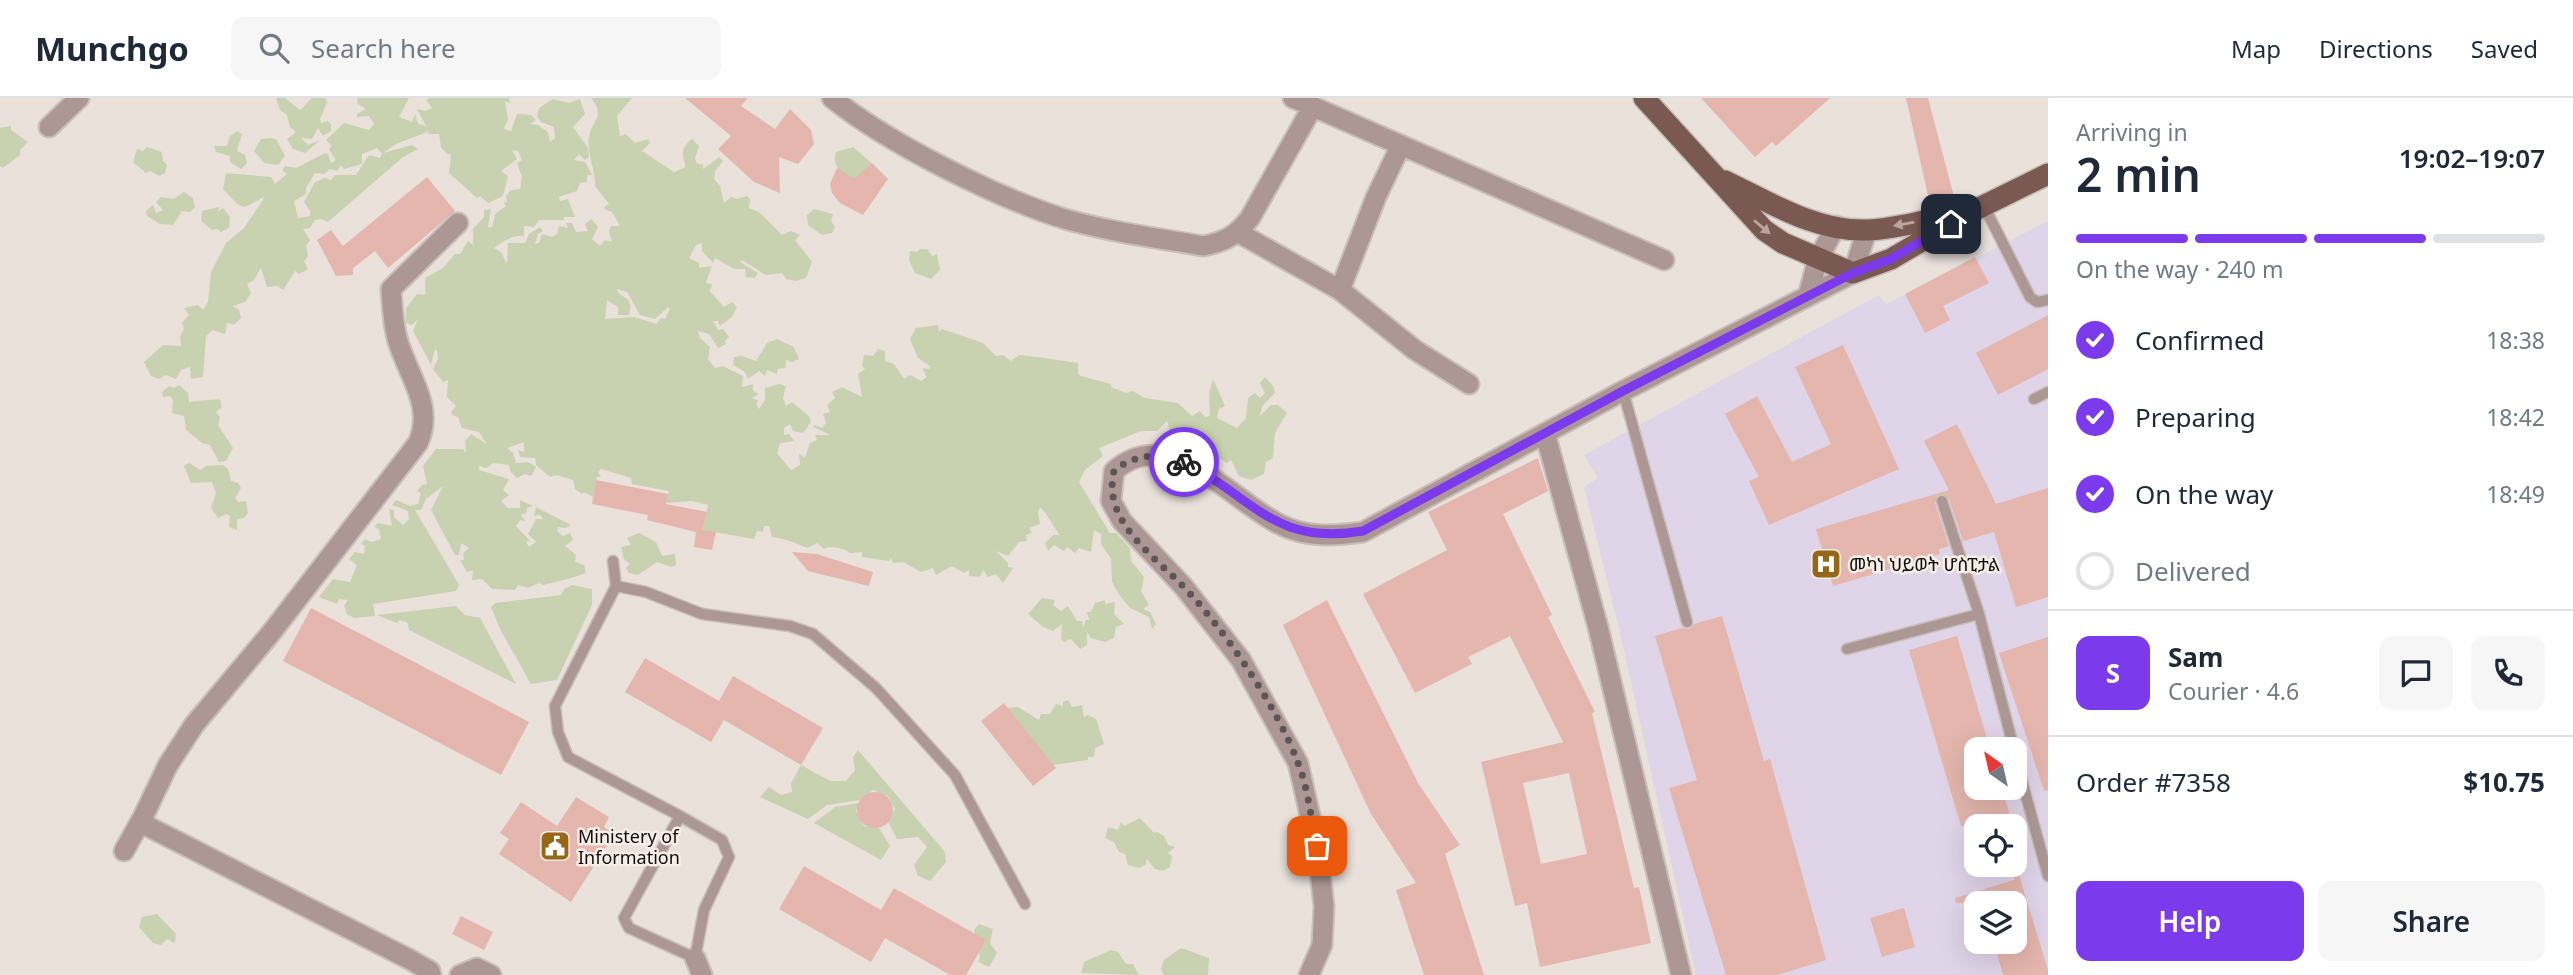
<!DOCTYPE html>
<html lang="en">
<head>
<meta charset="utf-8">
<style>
  body { margin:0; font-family:"Noto Sans","Noto Sans Ethiopic",sans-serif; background:#f6f6f7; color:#1f2937; height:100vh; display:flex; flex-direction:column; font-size:26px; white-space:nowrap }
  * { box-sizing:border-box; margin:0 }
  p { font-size:23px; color:#747a83 }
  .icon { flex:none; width:38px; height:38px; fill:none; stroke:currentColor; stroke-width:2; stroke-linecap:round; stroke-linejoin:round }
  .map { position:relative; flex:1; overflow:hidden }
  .sheet { display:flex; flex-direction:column; background:#fff; width:525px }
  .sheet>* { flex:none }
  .needle { width:46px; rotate:326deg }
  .fabs { position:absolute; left:1964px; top:639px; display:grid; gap:14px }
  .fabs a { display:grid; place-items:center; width:63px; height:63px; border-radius:14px; background:#fff; box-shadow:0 7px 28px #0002; font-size:35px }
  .pin { position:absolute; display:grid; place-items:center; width:60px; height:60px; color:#fff; margin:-30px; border-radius:14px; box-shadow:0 4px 10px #0006 }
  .courier { position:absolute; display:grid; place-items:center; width:70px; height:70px; margin:-35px; border:5px solid #7c3aed; border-radius:50%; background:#fff; color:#222; box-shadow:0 2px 9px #0007 }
  .summary em { font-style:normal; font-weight:600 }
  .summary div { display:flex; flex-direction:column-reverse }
  .summary { display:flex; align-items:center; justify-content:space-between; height:119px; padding:0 28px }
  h1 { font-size:46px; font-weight:600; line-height:52px }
  .bar { display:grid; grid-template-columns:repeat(4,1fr); gap:10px 7px; align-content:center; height:84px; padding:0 28px }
  .bar i { height:9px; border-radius:5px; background:#e0e1e3 }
  .bar .on { background:#7c3aed }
  .bar p { grid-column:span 4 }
  .line { display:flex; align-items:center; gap:18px; padding:0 28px; border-top:2px solid #e0e1e3 }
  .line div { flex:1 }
  .round { display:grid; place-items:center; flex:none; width:74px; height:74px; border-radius:14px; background:#f6f6f7 }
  ol { padding:0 28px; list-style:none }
  li { display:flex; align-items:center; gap:21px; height:77px }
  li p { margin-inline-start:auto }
  li .icon { padding:7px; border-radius:50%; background:#7c3aed; color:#fff; stroke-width:4 }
  li:last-child { color:#747a83 }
  li i { width:38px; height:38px; border:4px solid #e0e1e3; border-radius:50% }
  .primary-button { display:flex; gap:14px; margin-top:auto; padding:14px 28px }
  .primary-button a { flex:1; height:80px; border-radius:14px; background:#7c3aed; color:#fff; font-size:28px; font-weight:600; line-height:80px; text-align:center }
  .primary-button a+a { background:#f6f6f7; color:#1f2937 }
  header { display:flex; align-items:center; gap:42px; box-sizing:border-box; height:98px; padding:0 35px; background:#fff; border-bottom:2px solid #e0e1e3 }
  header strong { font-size:33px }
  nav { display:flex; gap:38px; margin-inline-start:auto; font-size:24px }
  .search { width:490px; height:63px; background:#f6f6f7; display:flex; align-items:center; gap:18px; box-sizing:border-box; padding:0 24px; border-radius:14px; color:#747a83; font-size:26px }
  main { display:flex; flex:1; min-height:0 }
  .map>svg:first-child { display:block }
  .medical { fill:#e0d4e8; fill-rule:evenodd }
  .green { fill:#c8d2b0; fill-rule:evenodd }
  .building { fill:#e4b6ad; fill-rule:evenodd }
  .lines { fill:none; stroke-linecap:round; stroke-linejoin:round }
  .lane-casing { stroke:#c7bfba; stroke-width:13 }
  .street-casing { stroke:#c7bfba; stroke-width:23 }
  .primary-casing { stroke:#c7bfba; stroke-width:24 }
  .lane { stroke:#ac9794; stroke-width:10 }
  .street { stroke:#ac9794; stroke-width:19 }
  .primary { stroke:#7b5953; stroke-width:21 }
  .oneway { fill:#baa49e }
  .done { stroke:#5c5754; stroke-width:7; stroke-dasharray:0 12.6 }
  .route { stroke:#7c3aed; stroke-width:9 }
  .labels { text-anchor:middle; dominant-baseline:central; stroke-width:5; stroke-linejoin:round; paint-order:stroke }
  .poi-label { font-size:18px; fill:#100d0b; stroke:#f8eee8; text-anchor:start }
</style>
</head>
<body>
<header>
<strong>Munchgo</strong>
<div class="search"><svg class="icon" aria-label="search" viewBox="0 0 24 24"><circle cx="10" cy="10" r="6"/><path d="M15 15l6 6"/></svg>Search here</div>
<nav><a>Map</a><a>Directions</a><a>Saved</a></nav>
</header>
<main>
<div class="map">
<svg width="2048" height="877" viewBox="0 0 2048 877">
  <rect width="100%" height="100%" fill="#eae1db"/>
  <path class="medical" d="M2048 123V877H1696L1622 543 1584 389 1598 380 1584 357 1879 197 1886 206ZM1976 651H2014V690H1976ZM1976 728H2014V766H1976ZM1976 805H2014V844H1976Z"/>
  <path class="green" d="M276 0H285L300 12 312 0H325L327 4 320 21 321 25 328 23 331 26V33L323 38 318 30 312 41 301 40 308 47 320 42 305 55 293 51 287 41 295 35 294 32 290 29 287 17 280 12Z
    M357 0H409L399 19 412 24 415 16 418 26 426 28 417 11 425 13 432 10 426 2 429 0H509L510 5 505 3 508 21 504 31 511 33 517 16 531 17 536 22 530 26 538 27 548 34 550 44 555 40 554 29 541 24 537 19 539 10 553 1 569 5 580 1 585 16 573 29 588 50 589 59 585 62 579 56 574 62 585 64 592 77H587V84L580 85 577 93 559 99 560 103 568 101 575 119H564V122H539L534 129 524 128V138C513 137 505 142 494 150L501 154 507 166 508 145H525L529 136 540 129 543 133 538 136 535 146 539 145 542 136 552 139 557 136 559 128 568 130 566 125H572L576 134 588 133 585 126 591 121 598 129 592 141 600 148 605 142 612 144 609 133 611 128H620L612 114 606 112 604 109 609 106 595 88C596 72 587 58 589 40 590 23 607 20 591 0H632L617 18 620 38 626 36 635 45 648 41 650 45 642 53 674 74 686 69C681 58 681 49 692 41L699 48 695 60 697 66H703V71L719 59 723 63 715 73 714 81 720 88 724 105 731 99 737 101 747 98 750 101 749 110 759 114 782 137 791 133 800 137 795 142 812 164 806 180 796 183 786 181 782 175 766 177 742 162 740 164 758 175 755 180 746 179 745 171H734L715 160 713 165 702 153V145L696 147 689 160 699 165V170L712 168 706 185 712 186 710 193 724 209 732 204 737 209 732 219 720 228 718 223H713L718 232 723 231 729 239 725 243 726 246 718 250 709 236 698 233 700 240 710 249 708 261 715 270 723 268 743 278 742 289 753 286V293L759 296 752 300 759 303 756 305 759 311 765 302V290L779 286 786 288 783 300 786 308 792 304 809 318 811 324 803 335 793 333 790 326 784 330V337L789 336 794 343 780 345 777 355 791 372 800 367 799 356 805 360 810 345 817 342 815 337H831L813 329 815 327 822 330 826 325 823 316 830 314 827 307 835 300 832 294 842 289 862 299 858 276 865 271 862 268 864 257 873 258 878 251 885 253V263L894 266 904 281 910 277 921 283 927 279 922 270 929 271 930 268 918 260 910 241 916 230 938 227 939 234 942 231 983 245 996 258 1003 257 1011 263 1019 257C1040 259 1057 262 1078 265V275L1081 278 1111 286V289L1126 295 1133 293 1145 300 1178 305 1192 318 1200 313 1205 319 1210 318 1209 295 1213 281 1225 308 1219 311 1217 320 1237 330 1246 320 1248 300 1255 295 1260 300 1265 295 1260 285 1265 279 1273 288 1275 295 1263 307 1259 319 1271 307H1278L1287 315 1275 335 1273 360 1266 364 1264 376 1251 382 1239 378 1231 362 1227 365 1219 360 1208 338 1204 342 1199 338 1191 341 1171 335 1167 323 1157 333H1141L1099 350 1103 358 1085 372 1079 384 1110 435H1116L1130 450 1131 463 1144 479 1141 493 1149 507 1143 511 1150 514 1156 526 1152 531 1149 519 1130 510 1120 498 1112 484 1111 461 1101 446V436L1094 432 1091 454 1079 450 1075 455 1067 449 1064 453 1054 447 1048 453 1045 445 1053 437H1060C1052 428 1050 419 1040 409L1038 414 1040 426 1029 430 1032 435 1026 437 1027 443 1019 444 1008 458 996 453 1008 465V469L1013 470 1003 485 996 476 988 479 983 472 980 479 969 478V472L964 475 952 468 936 477 933 470 921 474 903 464 893 465 891 460 889 463 862 459V454L850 455C845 450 830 447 824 451L817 445 807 450C796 445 782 440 772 439L769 428H764L763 434 757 433 754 441 702 432 708 407 691 403 666 405 669 393 632 386 631 380 601 371 598 374 601 379H597L593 399 584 394 582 396 575 391 573 382 557 377 550 379 536 367 535 360 520 359 518 352 524 354V344L507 350 513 355 516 365 528 364 536 369 531 378 525 376 517 380 510 373 509 367 493 365 486 370 479 368V372L509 381 503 392 509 397 501 403 508 410H520V402L533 408 527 410 526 416H521L525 423 520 422 516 428 530 443 526 444 529 449 536 444 528 436 536 421H543L540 417 534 418 536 409 571 427 566 430 558 429 557 433 563 438 570 435 573 442 565 448 576 457 575 464 584 467 586 475C572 480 560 483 543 487L539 485 528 490 518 487 515 492 492 491 482 481 472 482 473 472 467 474 460 462H464L463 455 469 450 461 445 459 457H455L431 412 443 388 426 401 421 412H415L459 487 456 493 373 506 375 518 354 520 347 516 344 508 348 502 339 501 337 506 319 499 333 481 350 484 357 467 349 461 355 454 364 456 365 448 361 446 365 441 371 444 381 441 379 431 374 429 378 425 392 428 389 411 394 412V419L403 427 409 421 408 413 392 407 396 402 410 408 418 406 421 395 417 393 422 387 427 386 423 368 436 351H463L466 355 465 343 471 336 487 346 479 334 462 330 458 319 452 317 451 314 456 308 447 299 448 282 443 284 433 271 438 261 437 253 435 251 431 267 413 233 418 221 412 227 406 225V210L417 196 425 197V180L443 170 455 156H460L468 143 473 147V131L484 119V112L491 111 488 129H492L495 116 506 108 504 105 507 103 506 98 511 92 520 91 522 79 517 65 522 62 518 53 512 52 517 61 501 73 508 78 503 98 488 105 480 98 477 100 449 75 451 56H447L441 49 439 36H428L427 32 425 35 398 45 383 55 412 47 418 51 403 59 328 124 321 121 315 122 310 130 303 131 310 142 306 148 308 158 304 163 308 171 299 176 295 173 283 192 277 188 267 189 261 170 254 182 247 186 251 195 245 204 233 208 239 212 241 220 234 227 227 225 225 236 212 232 206 238 203 279 191 281 190 269 181 272 176 281 166 277 159 281 151 278 144 264 163 247 181 248 180 239 184 231 182 225 189 217 184 210 198 207 203 212 208 204 211 174 226 145 244 130 263 102 264 99 245 109 238 107 223 91 226 75 271 79 275 86 287 76 282 72 285 68 296 70 325 55 328 56 331 65 336 62 329 51 332 48 326 42 344 25 369 32 374 26 369 18 357 19V16L366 11 358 6ZM377 50 382 55 380 60 369 57 356 77H335L331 82 325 80 315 84 304 104 310 113V118L298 120 294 103 306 96V90L315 75 324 76 330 71 337 73 341 67 344 71 362 66V56ZM617 191 627 194 640 217 655 221 668 209 670 211 665 221 661 220 656 226 634 219 605 221 607 202 618 209V217H629C635 195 620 203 617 191Z
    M11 28V32L28 44 20 52V57L3 70 0 68V30Z
    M237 33 242 36 237 53 245 57 247 65 241 71 230 64V58L216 54 214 48H227L230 38Z
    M270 40 276 41 285 58 278 67 264 65 254 53 261 41Z
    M147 49 162 54 163 63 167 67 165 75 159 78 150 73 146 75 133 64 137 51 143 53Z
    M853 49 875 68 863 88C849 80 830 72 836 54Z
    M184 94 193 100 195 109 190 114 182 113 173 127 160 126 147 118 146 113 153 107 156 115 163 112 156 104 161 99 174 101Z
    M219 109 218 114 223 110 230 119 229 130 221 134 217 131 212 132 201 123 202 113Z
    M814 111 833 116 831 123 835 129 832 135 822 137 808 127 807 117Z
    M920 151H927L932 158 937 156 940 172 931 181 915 175 909 162 910 153 917 154Z
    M777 241 794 249 799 261 792 264 786 262 785 270 778 271 777 276 767 272 765 278 759 273 748 281 745 274 733 267 734 259 742 258 756 263 767 245Z
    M179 287 188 295 189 304 220 301 222 309 216 314 220 319 218 327 233 350 226 363 219 364 210 347 202 345 186 332 184 318 172 315 173 302 170 298 163 299 162 294 169 288 174 290Z
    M189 365 201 372 206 368 223 367 228 371 231 383 238 385 241 390 235 400 238 404 246 403 248 415 244 420 237 421V432L229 429 230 418 226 416 218 420 211 410 216 395 212 384 191 385 184 368Z
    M639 435 656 444 662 458 675 456 676 467 672 469 657 464 638 477 629 475 626 470 630 466 624 461 621 449 631 447 627 440Z
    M572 487 592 491V507L557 582 531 586 501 533 491 509 495 505 561 497 564 491Z
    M1042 500 1055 502 1053 507 1061 513 1068 508 1077 523H1082L1083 530 1086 522H1089L1087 514H1091L1095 505 1105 502V506L1115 504 1114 516 1124 526 1116 529 1114 540 1105 544 1091 540 1087 534V547L1080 551 1071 541 1064 544 1061 541 1062 526 1053 533 1043 529 1028 516Z
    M456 508 465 517 480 520 516 586 409 532 407 524 399 522 397 525 377 517Z
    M1068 602 1072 609 1082 607 1084 619 1088 617 1096 621 1104 646 1095 650 1094 659H1088V662L1053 667 1008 610 1018 609 1039 622 1041 616H1050L1056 606 1063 608V604Z
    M858 652 945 754 946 764 930 783 918 778 914 767 927 749 918 739 897 741 888 724 895 711 888 698 873 692 860 702 827 707 808 721 760 699 769 689 781 697 792 694 791 685 801 667 830 683H846L855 672 853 659Z
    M859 705 856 713 864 728 879 730 890 748 881 762 814 725 835 709Z
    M1140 720 1154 735 1157 734 1164 738 1168 747 1175 749 1168 755 1172 758 1170 769 1163 773 1155 771 1147 761 1145 767 1139 770 1128 767 1125 756 1119 754 1114 744 1105 740 1108 729 1118 732 1121 724 1124 728Z
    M157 816 176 836 175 845 167 841 161 847 153 845 139 829 142 819Z
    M979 826 993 831 990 845 997 855 989 869 978 864 980 859 974 832Z
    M1181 850 1209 860 1208 877H1164L1161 871 1164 862Z
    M1111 852 1118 854 1126 866H1133L1139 877 1081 875 1084 864Z"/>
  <path class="building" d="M685 0H748L741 8 775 31 790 11 811 32 814 46 798 66 779 59 780 95 754 84 718 51 731 38Z
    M1701 0H1830L1776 48 1772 44 1755 59Z
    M1906 0H1928L1954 99 1930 106Z
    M872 65 888 81 863 117 840 105 832 95 830 86 837 70 854 81Z
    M427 79 455 113 388 170 375 153 353 170V177L336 178 317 142 331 132 343 148Z
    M1975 159 1989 185 1943 208 1950 222 1925 235 1905 196Z
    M2048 217V271L1998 297 1976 255Z
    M1843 247 1899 371 1769 427 1749 383 1759 379 1725 316 1757 298 1792 364 1831 346 1795 269Z
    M1957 326 1996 406 2048 390V499L2016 509 1994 434 1963 443 1949 401 1943 396 1937 398 1935 405 1949 448 1939 451 1940 456 1833 488 1816 431 1949 392 1924 343Z
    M1538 360 1548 393 1503 416 1552 517 1548 519 1595 614 1592 615 1634 790 1639 789 1651 845 1540 869 1527 805 1515 808 1481 664 1563 644 1510 538 1468 559 1472 566 1415 595 1363 496 1447 452 1428 414ZM1569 675 1587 756 1541 766 1523 685Z
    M596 382 668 396 666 406 707 414 702 432 716 434 712 452 694 449 696 434 647 422 648 417 592 406Z
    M792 454 817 456 873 474 869 488 808 473Z
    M1327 502 1418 685 1460 747 1445 756 1484 877H1424L1396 792 1416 785 1371 716 1283 527Z
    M311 510 529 624 501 677 283 563Z
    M1722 518 1764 663 1770 661 1826 862 1777 877H1726L1669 690 1697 682 1655 538 1682 530 1690 531 1694 526Z
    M1957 538 1990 651H1976V690H2002L2013 728H1961L1909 552Z
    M2048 539V692L2044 693 1999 555Z
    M645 560 719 603 733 578 823 630 801 667 724 622 711 644 625 594Z
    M1004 605 1056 670 1033 688 981 623Z
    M857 712a18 18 0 1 1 36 0a18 18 0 1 1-36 0Z
    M576 699 609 719 604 729 614 736 571 804 499 756 509 741 500 735 521 704 557 728Z
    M804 768 881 812 894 790 986 842 966 877H950L885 840 871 864 779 811Z
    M2019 777 2048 872V877H2003L1994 844H2014V805H1956L1955 800 2014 782V778Z
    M1904 810 1915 849 1882 859 1870 820Z
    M461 818 493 834 484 852 452 836Z"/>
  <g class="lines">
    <g class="lane-casing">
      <path id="lane" d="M1984 108 2030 199 2037 204 2048 202
        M1623 293 1687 524
        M2034 301 2048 294
        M1942 403 1979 516 2014 651
        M613 463 616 488 555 608 558 634 568 659 680 718 624 820 629 830 695 860 704 812 729 759 722 742 680 718
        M616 488 646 494 702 516 790 528 813 536 876 590 955 677 1025 806
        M1847 551 1979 516
        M2014 654 2048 778"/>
    </g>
    <g class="street-casing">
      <path id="street" d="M832 0C888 45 997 100 1065 121 1110 134 1157 140 1203 148 1225 144 1237 137 1250 120L1313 8
        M1293 0 1664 162
        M49 29 79 0
        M1239 135 1340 192 1415 252 1469 286
        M1340 192 1376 99 1400 49
        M1808 198 1818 161 1836 128
        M1545 335 1598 529 1681 877
        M124 753 143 719
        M695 860 702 877
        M431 877 430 873 409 861 147 728 143 719 168 667 194 627 271 535 418 345C435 307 407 277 397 240 393 225 392 207 391 191L458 125
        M460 877 477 870 491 877
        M1309 877 1322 847 1324 808 1317 748 1298 665 1241 562 1183 488 1122 423 1111 403 1114 373C1169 324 1231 402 1279 426 1306 440 1334 438 1363 434L1623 293 1853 175 1867 132"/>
    </g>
    <g class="primary-casing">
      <path id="primary" d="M1644 0 1764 132 1783 145 1853 175 1891 161 1971 114 2048 76
        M1725 83C1769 104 1816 134 1867 132 1897 131 1929 121 1958 116"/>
    </g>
    <use href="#lane" class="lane"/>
    <use href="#street" class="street"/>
    <use href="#primary" class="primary"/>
  </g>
  <defs><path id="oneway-solid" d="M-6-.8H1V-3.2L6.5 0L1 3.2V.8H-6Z" transform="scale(1.75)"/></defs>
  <g class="oneway">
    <use href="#oneway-solid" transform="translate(1904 126) rotate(170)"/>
    <use href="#oneway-solid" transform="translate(1762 129) rotate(40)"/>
  </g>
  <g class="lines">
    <path class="done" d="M1184 364C1162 353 1132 357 1114 373 1102 421 1150 455 1181 486 1223 529 1277 608 1298 665 1308 690 1311 721 1317 748"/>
    <path class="route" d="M1184 364C1255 400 1273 448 1363 433L1623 293 1853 175 1891 161 1951 126"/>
  </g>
  <defs>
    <g id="hospital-square" transform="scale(1.575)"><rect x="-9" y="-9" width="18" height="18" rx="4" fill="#966717" stroke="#f8eee8"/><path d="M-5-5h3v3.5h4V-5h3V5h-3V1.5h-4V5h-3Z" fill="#fff"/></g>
    <g id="civic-square" transform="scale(1.575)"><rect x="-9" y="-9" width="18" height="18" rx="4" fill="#966717" stroke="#f8eee8"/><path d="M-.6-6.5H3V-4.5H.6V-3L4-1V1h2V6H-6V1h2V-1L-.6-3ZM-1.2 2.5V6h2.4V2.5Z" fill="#fff"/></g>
  </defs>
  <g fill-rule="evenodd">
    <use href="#hospital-square" x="1826" y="466"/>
    <use href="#civic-square" x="555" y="748"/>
  </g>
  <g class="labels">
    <g class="poi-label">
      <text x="1849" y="466">መካነ ህይወት ሆስፒታል</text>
      <text x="578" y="738">Ministery of<tspan x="578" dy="21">Information</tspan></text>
    </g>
  </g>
</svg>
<div class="fabs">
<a><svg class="needle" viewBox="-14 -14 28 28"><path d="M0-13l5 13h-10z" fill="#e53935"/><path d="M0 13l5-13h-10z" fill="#747a83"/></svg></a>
<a><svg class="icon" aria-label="locate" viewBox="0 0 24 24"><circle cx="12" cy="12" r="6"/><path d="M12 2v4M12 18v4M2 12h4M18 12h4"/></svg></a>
<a><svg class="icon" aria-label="layers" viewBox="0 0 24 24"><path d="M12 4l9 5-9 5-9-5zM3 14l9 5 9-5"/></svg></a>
</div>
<div class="pin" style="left:1317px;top:748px;background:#ea580c"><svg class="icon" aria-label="bag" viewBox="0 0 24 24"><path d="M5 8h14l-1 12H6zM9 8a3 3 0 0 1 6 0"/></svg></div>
<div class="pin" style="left:1951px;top:126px;background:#1f2937"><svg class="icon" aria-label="home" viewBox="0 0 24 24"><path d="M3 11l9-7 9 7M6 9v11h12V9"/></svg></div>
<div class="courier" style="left:1184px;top:364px"><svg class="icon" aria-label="bike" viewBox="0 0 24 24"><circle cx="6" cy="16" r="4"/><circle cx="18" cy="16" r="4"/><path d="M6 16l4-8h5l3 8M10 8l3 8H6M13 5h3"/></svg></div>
</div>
<section class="sheet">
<div class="summary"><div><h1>2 min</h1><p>Arriving in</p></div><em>19:02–19:07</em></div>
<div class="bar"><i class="on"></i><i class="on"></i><i class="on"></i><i></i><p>On the way · 240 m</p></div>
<ol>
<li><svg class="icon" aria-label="check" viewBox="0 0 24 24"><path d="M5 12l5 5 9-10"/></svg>Confirmed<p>18:38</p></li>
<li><svg class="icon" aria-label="check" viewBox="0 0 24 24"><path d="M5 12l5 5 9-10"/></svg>Preparing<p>18:42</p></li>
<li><svg class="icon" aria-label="check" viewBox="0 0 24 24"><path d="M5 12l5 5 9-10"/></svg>On the way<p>18:49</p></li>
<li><i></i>Delivered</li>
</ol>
<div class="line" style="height:126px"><b class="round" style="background:#7c3aed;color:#fff">S</b><div><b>Sam</b><p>Courier · 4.6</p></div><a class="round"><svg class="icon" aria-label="chat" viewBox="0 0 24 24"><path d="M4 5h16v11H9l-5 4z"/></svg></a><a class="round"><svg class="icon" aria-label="phone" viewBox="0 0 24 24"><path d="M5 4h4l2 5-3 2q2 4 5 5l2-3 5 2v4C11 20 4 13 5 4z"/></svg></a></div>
<div class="line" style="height:91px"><div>Order #7358</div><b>$10.75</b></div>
<div class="primary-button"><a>Help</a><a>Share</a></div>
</section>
</main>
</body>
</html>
